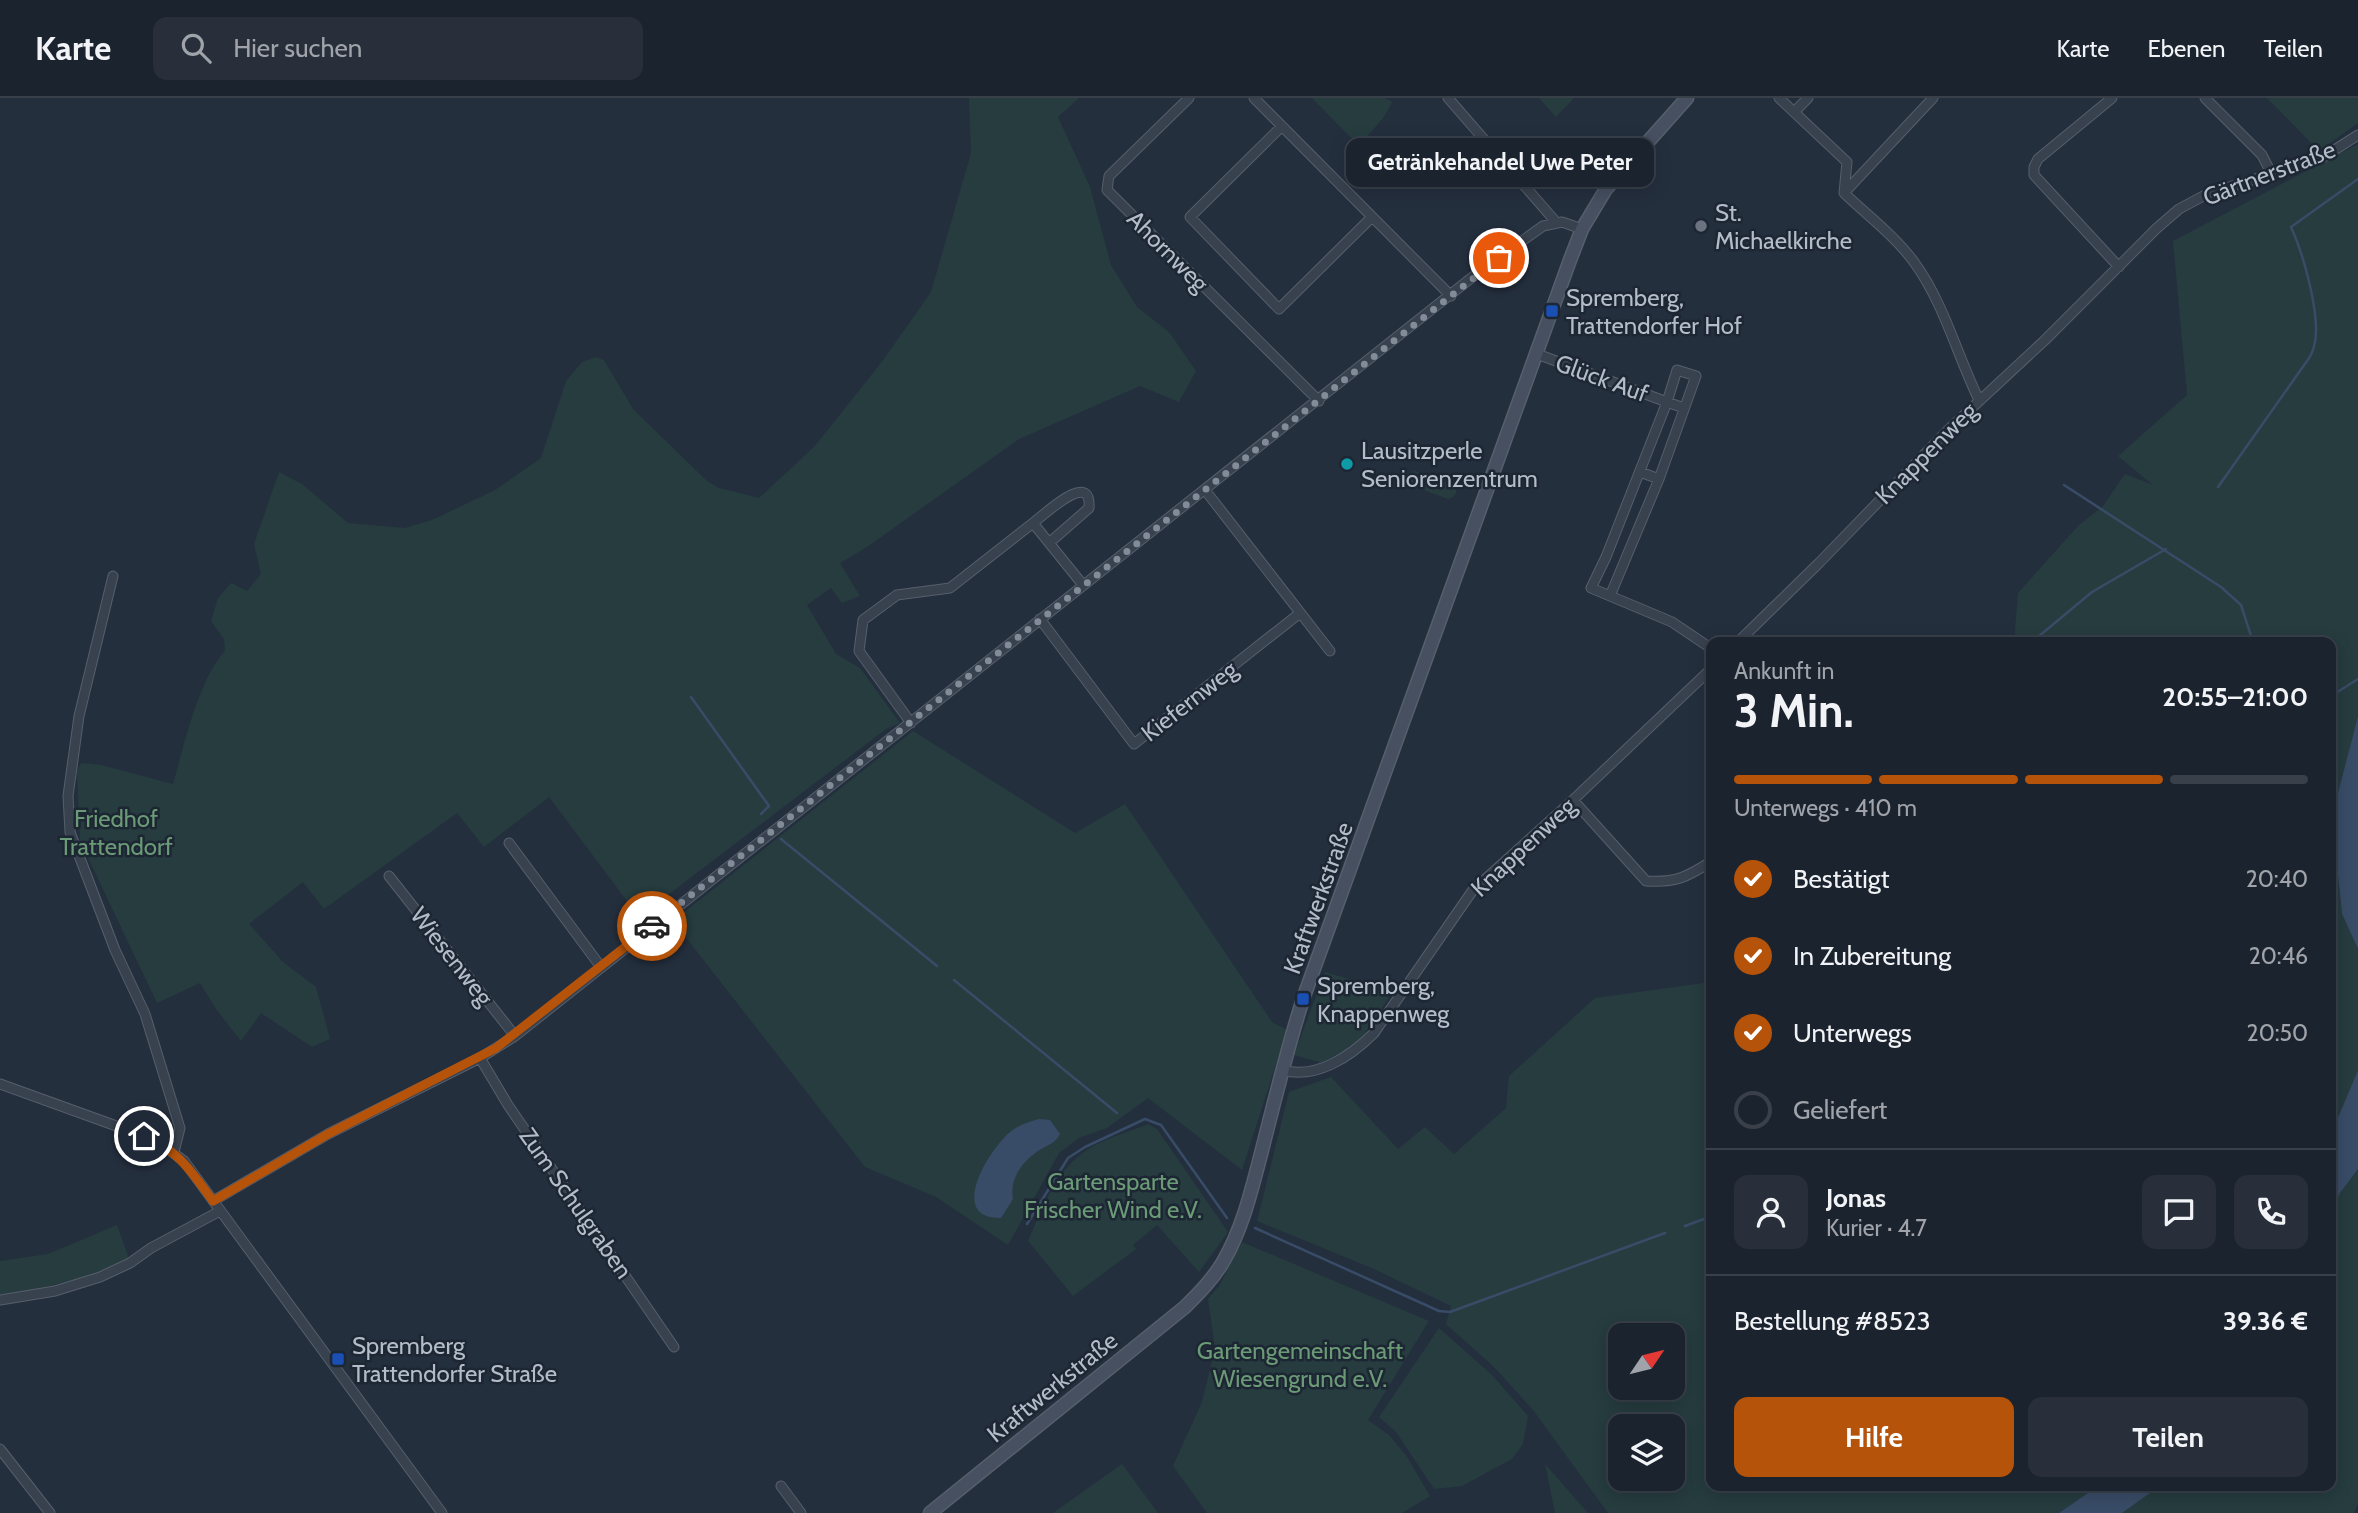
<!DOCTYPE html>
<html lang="de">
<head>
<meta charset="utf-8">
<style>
  body { margin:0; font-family:Cabin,sans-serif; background:#282f3a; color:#f1f3f6; height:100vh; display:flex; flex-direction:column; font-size:26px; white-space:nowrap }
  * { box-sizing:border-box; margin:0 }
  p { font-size:23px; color:#a0a4aa }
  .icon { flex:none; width:38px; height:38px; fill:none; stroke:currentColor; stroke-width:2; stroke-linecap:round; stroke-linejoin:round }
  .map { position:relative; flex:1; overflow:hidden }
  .panel { position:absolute; left:1706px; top:539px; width:630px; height:854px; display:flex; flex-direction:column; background:#1b232e; border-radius:14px; box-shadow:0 4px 18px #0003,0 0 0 2px #39404a }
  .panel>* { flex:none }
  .needle { width:46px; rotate:55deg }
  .tools { position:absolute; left:1608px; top:1225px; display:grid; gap:14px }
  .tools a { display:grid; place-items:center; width:77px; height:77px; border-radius:14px; background:#1b232e; box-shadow:0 4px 18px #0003,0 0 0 2px #39404a; font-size:35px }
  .pin { position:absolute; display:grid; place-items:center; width:60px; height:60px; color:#fff; margin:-30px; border:4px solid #fff; border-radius:50%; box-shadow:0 2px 7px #0007 }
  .courier { position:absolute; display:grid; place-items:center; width:70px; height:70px; margin:-35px; border:5px solid #b45309; border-radius:50%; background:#fff; color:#222; box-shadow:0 2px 9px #0007 }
  .bubble { position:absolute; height:49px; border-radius:14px; background:#1b232e; box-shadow:0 4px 18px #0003,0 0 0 2px #39404a; font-size:23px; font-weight:700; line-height:49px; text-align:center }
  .summary em { font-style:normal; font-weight:700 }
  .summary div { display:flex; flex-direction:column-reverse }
  .summary { display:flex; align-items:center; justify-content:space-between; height:119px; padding:0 28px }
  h1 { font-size:46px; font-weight:700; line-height:52px }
  .bar { display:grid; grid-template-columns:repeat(4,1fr); gap:10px 7px; align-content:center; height:84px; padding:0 28px }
  .bar i { height:9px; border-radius:5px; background:#39404a }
  .bar .active { background:#b45309 }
  .bar p { grid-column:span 4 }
  .line { display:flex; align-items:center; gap:18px; padding:0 28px; border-top:2px solid #39404a }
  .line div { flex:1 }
  .round { display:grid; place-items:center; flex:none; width:74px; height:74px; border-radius:14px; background:#282f3a }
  ol { padding:0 28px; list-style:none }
  li { display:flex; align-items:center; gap:21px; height:77px }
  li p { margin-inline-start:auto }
  li .icon { padding:7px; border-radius:50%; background:#b45309; color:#fff; stroke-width:4 }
  li:last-child { color:#a0a4aa }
  li i { width:38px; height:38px; border:4px solid #39404a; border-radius:50% }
  .primary-button { display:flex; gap:14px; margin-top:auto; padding:14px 28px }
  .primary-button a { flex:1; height:80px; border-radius:14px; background:#b45309; color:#fff; font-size:28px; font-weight:700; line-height:80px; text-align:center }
  .primary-button a+a { background:#282f3a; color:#f1f3f6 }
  header { display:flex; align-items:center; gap:42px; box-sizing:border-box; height:98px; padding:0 35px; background:#1b232e; border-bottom:2px solid #39404a }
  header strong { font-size:33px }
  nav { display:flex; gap:38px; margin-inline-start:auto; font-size:24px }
  .search { width:490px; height:63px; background:#282f3a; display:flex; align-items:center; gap:18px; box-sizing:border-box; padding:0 24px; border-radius:14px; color:#a0a4aa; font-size:26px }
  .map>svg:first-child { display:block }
  .green { fill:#263c3f; fill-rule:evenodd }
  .water { fill:#394c67 }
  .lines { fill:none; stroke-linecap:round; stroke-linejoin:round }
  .stream { stroke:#394c67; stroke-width:2.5 }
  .street-casing { stroke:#565f6c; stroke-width:11 }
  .secondary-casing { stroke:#565f6c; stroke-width:15 }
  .street { stroke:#38414e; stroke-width:9 }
  .secondary { stroke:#465061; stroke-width:12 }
  .done { stroke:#828b98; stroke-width:7; stroke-dasharray:0 12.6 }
  .route { stroke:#b45309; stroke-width:9 }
  .worship-dot { fill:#6b7280; stroke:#1d2633; stroke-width:2.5 }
  .transit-dot { fill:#1a4fb4; stroke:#1d2633; stroke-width:2.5 }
  .culture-dot { fill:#0f9aa8; stroke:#1d2633; stroke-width:2.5 }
  .labels { text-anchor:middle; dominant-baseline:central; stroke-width:5; stroke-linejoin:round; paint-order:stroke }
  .street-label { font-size:24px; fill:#b4bcc9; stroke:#1d2633 }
  .poi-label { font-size:24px; fill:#b4bcc9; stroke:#1d2633; text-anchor:start }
  .park-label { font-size:24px; fill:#6b9a76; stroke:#1d2633 }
</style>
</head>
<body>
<header>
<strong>Karte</strong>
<div class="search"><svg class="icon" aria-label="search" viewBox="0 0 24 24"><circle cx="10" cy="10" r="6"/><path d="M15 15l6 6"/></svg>Hier suchen</div>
<nav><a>Karte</a><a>Ebenen</a><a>Teilen</a></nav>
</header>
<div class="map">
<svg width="2358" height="1415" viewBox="0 0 2358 1415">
  <rect width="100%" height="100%" fill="#242f3e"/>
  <path class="green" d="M969 0H1079L1058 19 1090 89 1111 167 1137 209 1169 234 1196 273 1179 304 1140 288 1019 341 867 449 840 465 860 498 842 505 831 490 807 507 836 556 860 570 900 625 886 631 639 819 549 699 484 749 457 715 324 811 303 784 249 826 283 864 316 889 330 941 312 949 261 915 241 943 216 911 200 885 157 905 80 743 77 673 81 665 101 667 173 686C184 648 198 582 225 553L224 541 211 523 218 500 231 485 247 493 261 476 254 446 279 374 302 386 348 425 405 430 432 422 495 392 541 360 566 283 582 264 597 259 604 262 633 311 707 383 719 390 759 400 815 348 884 261 931 194 971 55Z
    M1312 0H1385L1392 4 1384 19 1359 48Z
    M1539 0H1574L1556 19Z
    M2267 0H2358V25L2319 53Z
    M2358 46V618L2334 710 2336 758 2342 816 2358 851V972L2331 1036V544H2014L2018 495 2078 428 2103 408 2125 376 2153 387 2118 358 2187 297 2173 143Z
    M1414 373 1450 386 1456 390V395L1453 399 1448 401 1413 388 1406 381 1408 375Z
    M913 633 1075 735 1125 706 1272 924 1287 932 1242 1072 1148 1000 1107 1030 1079 1040 1059 1055 1008 1147 936 1099 865 1069 673 823Z
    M1325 874 1356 883 1389 899 1357 947 1322 965 1294 957Z
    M1711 884 1712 1388H2098L2059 1415H1608L1533 1312 1495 1270 1446 1226 1451 1208 1374 1171 1257 1123 1289 994 1331 979 1398 1051 1425 1029 1454 1056 1506 1010 1509 978 1595 900ZM1620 1237H1673V1290H1620ZM1620 1328H1673V1381H1620Z
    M1148 1026 1157 1031 1228 1134 1199 1174 1157 1127 1133 1147 1136 1151 1073 1198 1028 1143C1042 1111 1056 1072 1087 1052 1105 1040 1129 1034 1148 1026Z
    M2358 1071V1406L2354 1415H2122L2160 1388H2331V1114L2340 1095Z
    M117 1127 129 1161C88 1180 44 1191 0 1197V1163L48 1156Z
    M1242 1144 1429 1223 1368 1322 1389 1337 1406 1357 1430 1398 1402 1415H1207L1173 1368 1202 1304 1215 1251 1208 1201 1219 1188Z
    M1439 1230 1491 1276 1528 1318 1523 1346 1512 1361 1462 1388 1434 1391 1396 1334 1379 1319Z
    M1122 1366 1158 1415H1053Z
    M1545 1366 1588 1415H1555Z"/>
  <path class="water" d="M2358 618V851L2342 816 2336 758 2334 710Z
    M2358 972V1071L2340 1095 2331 1114V1036Z
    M1039 1021 1050 1022 1060 1036C1055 1046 1047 1047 1038 1053 1022 1064 1009 1081 1013 1101L1001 1120C947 1121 988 1053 1009 1035 1018 1027 1028 1024 1039 1021Z
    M2098 1388H2160L2122 1415H2059Z"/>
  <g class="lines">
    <path class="stream" d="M2064 387 2221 489 2241 507 2253 544
      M2218 389 2307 263C2310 259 2313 253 2314 248 2322 220 2303 155 2291 129L2358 81
      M2032 544 2092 494 2166 451
      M2331 598 2358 581
      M691 599 769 708 761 716
      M781 741 937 868
      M954 882 1117 1015
      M1027 1126 1068 1060 1085 1049 1145 1021 1161 1027 1227 1120
      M1685 1128 1712 1118
      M1255 1130 1439 1213 1450 1214 1665 1135"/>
    <g class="street-casing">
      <path id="street" d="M1189 0 1109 78 1107 92 1319 303
        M1254 0 1451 198
        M1448 0 1556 124
        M1779 0 1847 64 1844 95C1867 117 1895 138 1914 164 1944 205 1957 257 1979 302
        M2112 0 2038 61 2034 69V77L2119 169
        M2205 0 2262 57 2272 77
        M1794 14 1808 0
        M1282 28 1190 119 1279 211 1372 119
        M1844 95 1933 0
        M1537 256 1667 304 1606 459 1591 490 1672 524 1712 551
        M1640 374 1659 381
        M1205 392 1330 553
        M1033 425C1043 418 1092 370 1089 410L1049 445
        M113 478 79 618 68 698 70 734 115 852 145 916 180 1030 174 1054
        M1610 498 1659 381 1696 278 1677 272 1667 304 1684 310
        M1040 521 1134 646 1300 515
        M1738 544 1819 465 1948 332 2045 242 2157 130 2179 111 2207 96 2322 60 2358 37
        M911 625 859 553 863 522 897 497 950 490 1033 425 1083 487
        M1573 702 1646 783C1676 785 1687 779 1712 763
        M509 745 601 869
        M389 778 515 938
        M480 960 508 1007 674 1249
        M1282 972C1316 982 1351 958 1374 935L1473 792 1573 702 1712 570
        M0 986 144 1038 160 1045 184 1063 442 1415
        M213 1103 328 1036 480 960 515 938 1480 173 1543 128 1562 124 1582 131
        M0 1202 55 1193 100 1179 130 1165 151 1150 220 1113
        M0 1351 50 1415
        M781 1388 801 1415"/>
    </g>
    <g class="secondary-casing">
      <path id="secondary" d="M930 1415 1185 1209C1199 1195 1213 1181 1223 1164 1243 1130 1252 1090 1262 1052 1275 1001 1287 951 1303 901L1570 162 1582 131 1606 91 1687 0"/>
    </g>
    <use href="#street" class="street"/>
    <use href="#secondary" class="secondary"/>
  </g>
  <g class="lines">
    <path class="done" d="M652 828 1499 160"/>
    <path class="route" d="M144 1038C179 1053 191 1073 213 1103L328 1036 496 950 652 828"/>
  </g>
  <circle class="worship-dot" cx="1701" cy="128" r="7"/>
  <g class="transit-dot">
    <rect x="1545" y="206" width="14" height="14" rx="3.5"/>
    <rect x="1296" y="894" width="14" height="14" rx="3.5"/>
    <rect x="331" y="1254" width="14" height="14" rx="3.5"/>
  </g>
  <circle class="culture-dot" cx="1347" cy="366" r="7"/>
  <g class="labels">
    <g class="street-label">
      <text transform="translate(2269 75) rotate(-21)">Gärtnerstraße</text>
      <text transform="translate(1168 153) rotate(45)">Ahornweg</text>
      <text transform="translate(1602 280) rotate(20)">Glück Auf</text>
      <text transform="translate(1926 355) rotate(-45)">Knappenweg</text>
      <text transform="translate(1189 603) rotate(-38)">Kiefernweg</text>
      <text transform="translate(1523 749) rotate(-43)">Knappenweg</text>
      <text transform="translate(1318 800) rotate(-70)">Kraftwerkstraße</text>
      <text transform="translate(452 858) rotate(52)">Wiesenweg</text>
      <text transform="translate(576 1105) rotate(55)">Zum Schulgraben</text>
      <text transform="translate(1052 1289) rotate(-39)">Kraftwerkstraße</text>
    </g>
    <g class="poi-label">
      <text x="1715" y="114">St.<tspan x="1715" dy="28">Michaelkirche</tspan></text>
      <text x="1566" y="199">Spremberg,<tspan x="1566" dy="28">Trattendorfer Hof</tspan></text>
      <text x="1361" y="352">Lausitzperle<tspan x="1361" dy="28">Seniorenzentrum</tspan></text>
      <text x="1317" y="887">Spremberg,<tspan x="1317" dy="28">Knappenweg</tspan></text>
      <text x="352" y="1247">Spremberg<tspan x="352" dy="28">Trattendorfer Straße</tspan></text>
    </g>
    <g class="park-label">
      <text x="116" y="720">Friedhof<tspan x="116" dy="28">Trattendorf</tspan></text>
      <text x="1113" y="1083">Gartensparte<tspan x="1113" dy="28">Frischer Wind e.V.</tspan></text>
      <text x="1300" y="1252">Gartengemeinschaft<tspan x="1300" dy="28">Wiesengrund e.V.</tspan></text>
    </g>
  </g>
</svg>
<div class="tools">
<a><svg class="needle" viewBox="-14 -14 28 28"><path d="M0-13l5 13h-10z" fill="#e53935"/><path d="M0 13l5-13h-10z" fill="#a0a4aa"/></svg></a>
<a><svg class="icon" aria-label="layers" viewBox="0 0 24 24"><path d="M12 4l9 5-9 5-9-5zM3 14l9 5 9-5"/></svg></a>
</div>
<div class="pin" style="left:1499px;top:160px;background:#ea580c"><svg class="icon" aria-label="bag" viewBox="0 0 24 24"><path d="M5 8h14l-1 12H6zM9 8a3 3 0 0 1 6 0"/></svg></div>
<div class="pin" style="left:144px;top:1038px;background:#1f2937"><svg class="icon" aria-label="home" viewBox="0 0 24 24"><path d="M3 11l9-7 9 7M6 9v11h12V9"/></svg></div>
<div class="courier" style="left:652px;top:828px"><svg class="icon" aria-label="car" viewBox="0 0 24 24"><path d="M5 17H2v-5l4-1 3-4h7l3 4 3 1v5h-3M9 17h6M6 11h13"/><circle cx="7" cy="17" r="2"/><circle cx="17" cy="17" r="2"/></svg></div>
<div class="bubble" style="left:1346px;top:40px;width:308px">Getränkehandel Uwe Peter</div>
<section class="panel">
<div class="summary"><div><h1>3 Min.</h1><p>Ankunft in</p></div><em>20:55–21:00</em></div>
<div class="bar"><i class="active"></i><i class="active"></i><i class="active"></i><i></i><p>Unterwegs · 410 m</p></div>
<ol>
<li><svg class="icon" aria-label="check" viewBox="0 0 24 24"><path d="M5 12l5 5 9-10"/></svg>Bestätigt<p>20:40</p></li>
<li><svg class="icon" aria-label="check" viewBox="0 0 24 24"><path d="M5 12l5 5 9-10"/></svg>In Zubereitung<p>20:46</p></li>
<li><svg class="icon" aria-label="check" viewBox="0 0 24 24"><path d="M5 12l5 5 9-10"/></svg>Unterwegs<p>20:50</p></li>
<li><i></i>Geliefert</li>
</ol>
<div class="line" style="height:126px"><a class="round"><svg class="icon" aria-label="person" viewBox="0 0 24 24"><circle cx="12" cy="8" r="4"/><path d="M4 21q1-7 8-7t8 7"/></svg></a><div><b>Jonas</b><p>Kurier · 4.7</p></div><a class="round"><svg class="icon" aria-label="chat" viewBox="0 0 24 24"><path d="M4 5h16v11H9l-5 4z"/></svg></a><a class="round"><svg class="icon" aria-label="phone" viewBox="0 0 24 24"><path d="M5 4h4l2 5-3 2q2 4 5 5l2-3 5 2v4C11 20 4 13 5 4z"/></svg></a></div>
<div class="line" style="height:91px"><div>Bestellung #8523</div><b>39.36 €</b></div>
<div class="primary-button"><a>Hilfe</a><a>Teilen</a></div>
</section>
</div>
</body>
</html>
